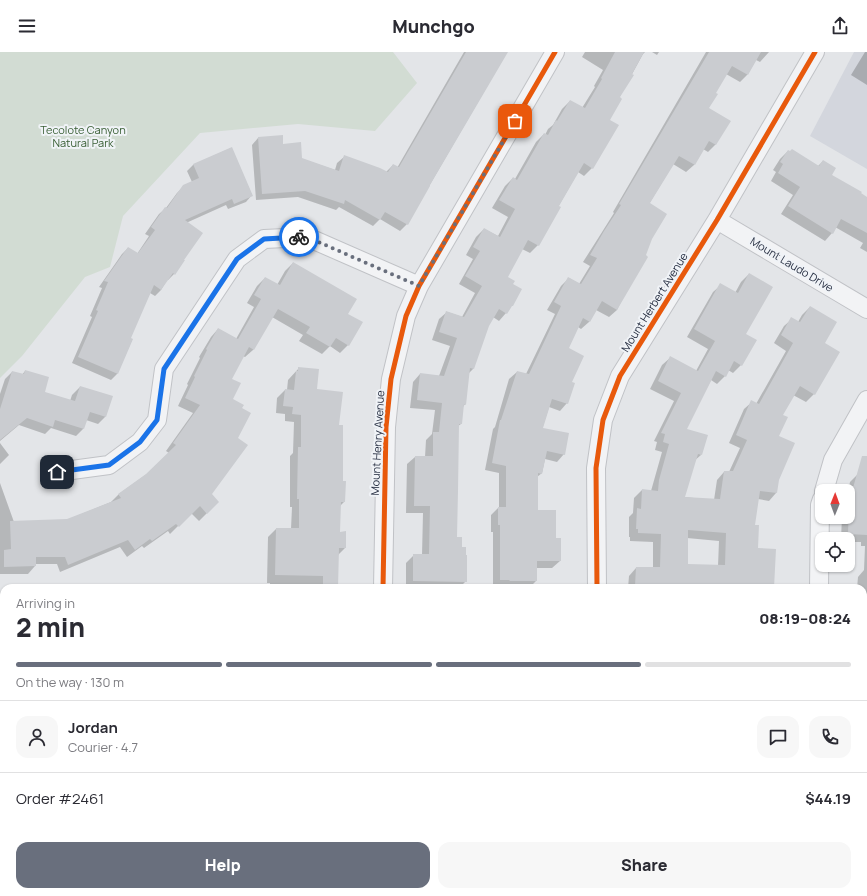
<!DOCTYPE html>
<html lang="en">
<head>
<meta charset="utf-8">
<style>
  body { margin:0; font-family:Manrope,sans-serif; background:#f7f7f7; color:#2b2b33; height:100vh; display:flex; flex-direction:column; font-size:15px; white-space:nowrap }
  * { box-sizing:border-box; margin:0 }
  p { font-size:13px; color:#7c7c81 }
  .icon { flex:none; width:22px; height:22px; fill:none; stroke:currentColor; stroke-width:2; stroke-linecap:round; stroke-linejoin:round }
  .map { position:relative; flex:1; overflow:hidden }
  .panel { position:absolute; left:0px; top:532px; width:867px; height:312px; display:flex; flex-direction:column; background:#fff; border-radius:12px 12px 0 0; box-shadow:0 1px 3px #0004 }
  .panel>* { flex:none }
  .needle { width:26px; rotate:1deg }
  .tools { position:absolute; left:815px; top:432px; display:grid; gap:8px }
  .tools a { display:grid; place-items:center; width:40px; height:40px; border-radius:8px; background:#fff; box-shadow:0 1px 3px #0004; font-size:20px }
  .pin { position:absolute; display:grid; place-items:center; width:34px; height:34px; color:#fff; margin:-17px; border-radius:8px; box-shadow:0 2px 6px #0006 }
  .courier { position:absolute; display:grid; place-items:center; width:40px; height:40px; margin:-20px; border:3px solid #1a73e8; border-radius:50%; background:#fff; color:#222; box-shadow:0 1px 5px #0007 }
  .summary em { font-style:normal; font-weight:800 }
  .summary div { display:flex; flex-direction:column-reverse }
  .summary { display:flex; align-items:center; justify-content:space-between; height:68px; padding:0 16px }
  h1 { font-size:26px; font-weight:800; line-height:30px }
  .bar { display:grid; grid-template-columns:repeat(4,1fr); gap:6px 4px; align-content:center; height:48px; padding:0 16px }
  .bar i { height:5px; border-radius:3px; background:#e1e1e2 }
  .bar .on { background:#696f7d }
  .bar p { grid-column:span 4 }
  .line { display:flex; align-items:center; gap:10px; padding:0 16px; border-top:1px solid #e1e1e2 }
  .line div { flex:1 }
  .round { display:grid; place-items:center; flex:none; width:42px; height:42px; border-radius:12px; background:#f7f7f7 }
  .primary-button { display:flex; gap:8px; margin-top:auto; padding:8px 16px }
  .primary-button a { flex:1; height:46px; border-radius:12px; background:#696f7d; color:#fff; font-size:16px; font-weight:800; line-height:46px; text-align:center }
  .primary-button a+a { background:#f7f7f7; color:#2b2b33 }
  header { display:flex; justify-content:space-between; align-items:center; height:52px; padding:0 16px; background:#fff; font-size:18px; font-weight:800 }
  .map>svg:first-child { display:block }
  .built { fill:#d3d6dd }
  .green { fill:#d2dcd3 }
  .shadow { fill:#0003; fill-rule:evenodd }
  .building { fill:#caccd0; fill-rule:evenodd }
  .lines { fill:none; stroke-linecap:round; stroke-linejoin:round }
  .minor-casing { stroke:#c0c2c6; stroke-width:20 }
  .minor { stroke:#f2f3f5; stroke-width:18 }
  .cycleway-casing { stroke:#f0f3f7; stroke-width:8 }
  .cycleway { stroke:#e8590c; stroke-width:5 }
  .done { stroke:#696f7d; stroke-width:4; stroke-dasharray:0 7.2 }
  .route { stroke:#1a73e8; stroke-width:5 }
  .labels { text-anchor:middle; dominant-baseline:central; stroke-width:4; stroke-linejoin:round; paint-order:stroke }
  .park-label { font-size:11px; fill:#395f35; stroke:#f0f3f7 }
  .street-label { font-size:11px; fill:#283043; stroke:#f0f3f7 }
</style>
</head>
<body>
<header><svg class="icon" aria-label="menu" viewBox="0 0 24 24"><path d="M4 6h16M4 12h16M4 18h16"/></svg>Munchgo<svg class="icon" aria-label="share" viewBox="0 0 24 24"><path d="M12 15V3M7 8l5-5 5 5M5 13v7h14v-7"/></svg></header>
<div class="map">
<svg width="867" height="844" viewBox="0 0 867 844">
  <rect width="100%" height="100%" fill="#e3e5e8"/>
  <path class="built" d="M854 0H867V117L810 84Z"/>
  <path class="green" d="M0 0H393L417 31 375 79 298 72 200 81 123 164 110 215 85 225 22 304 0 326Z"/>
  <path class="shadow" d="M464 0H507L407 172 400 179 380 167 373 174 339 155 336 158 298 145 256 148 252 93 258 86 282 93 302 107 335 118 337 111 344 105 386 120 393 113 397 116Z
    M585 0H645L643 2 619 46 609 68 592 116 584 124 578 120 558 155 559 156 538 193 530 201 522 197 506 226V261L499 269 493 265 488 273 473 317 468 322 465 352 463 355 461 372 458 374 456 486 466 529 459 536H406V511L414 503H422L423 461H406L407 412 415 405H425L426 388 432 382 435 358 410 356 413 330 420 322 439 324 450 294 432 288 439 267 447 260 462 265 475 241 459 232 473 207 466 203 476 185 484 177 498 184 508 165 492 156 505 134 513 126 515 127 536 90 544 82 545 83 548 77 553 73 562 57 570 49 582 56 595 35 594 34 603 18 582 5Z
    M652 0H659L657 3Z
    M706 0H769L760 10 756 8 747 23 740 30 726 22 715 41 708 57 716 92 708 100 703 97 694 113 686 120 673 112 649 152 651 186 617 258 609 265 596 258 589 270 581 277 578 275 567 297 570 331 567 351 560 359 549 355 542 377 564 402 557 410 545 407 542 421 537 425V459L555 487 560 509 552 516H536V529L529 536 493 535V480H491V463L499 455V421L485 418 493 377 495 375 509 327 517 320 526 322 555 262 547 258 561 234 569 226 579 232 590 214 583 210 597 188 614 161 613 160Z
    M865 0H867V33L851 23Z
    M231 96 252 143 246 150 228 157 226 153 186 171 183 209 174 222 168 228H167L161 238 155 244 150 241 129 287 132 288 117 322 111 328 72 311 92 265 90 264 102 236 99 235 122 202 128 196 137 202 149 184 145 182 159 162 166 156 177 141 184 134 192 130 187 119 193 113Z
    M788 99 818 114 823 109 831 123 867 146V200L860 196 863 191 835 175 832 181 825 189 781 162 793 143 771 129 776 120 773 118 780 107Z
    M293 211 347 262 348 293 340 301 330 294 322 302 299 289 303 283 272 265 253 298 245 305 243 304 231 327 232 348 211 443 218 450 199 469 191 461 170 482 168 479 144 496 142 494 127 505 120 495 60 520 57 512H35V514L28 522H0V431L14 470 67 468 111 450 119 442 147 422 169 401 166 399 193 361 178 354 188 333 187 332 200 306 199 305 211 285 218 277 236 287 254 255 247 251 257 234 265 226 277 233 285 219Z
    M749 222 741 313 733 321 728 318 725 324 717 332 711 328 685 377 701 403 694 409 684 445 714 448 717 428 724 420H729L740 396 729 391 744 357 752 350 756 352 786 299 774 291 784 274 792 267 798 270 802 263 810 255 823 291 838 300 814 342 806 350 793 343 782 363 778 385V427L776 441 769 449 758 447 754 474 757 497 773 536H628L629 524 636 516H653V490L630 489V485H629V465L633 461 634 446 642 438 651 439 662 400 655 398 657 390 654 389 674 349 650 337 662 313 670 306 696 319 708 297 687 285 713 240 721 233 735 241 741 230ZM687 486 719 489 718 514 687 513Z
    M299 316 316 338 338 374 344 450 340 454 339 480 345 496 338 503 337 535H342V536H270V531H267L268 485 276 477H291L292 455H290V404L293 401 294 370 285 369V362L276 361 277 346 285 338H287L288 328Z
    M25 319 43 340 70 349 72 343 80 335 111 345 105 365 98 372 86 368 83 377 76 384 51 376 45 382 19 373 0 389V342L5 327 12 320 22 323Z
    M0 391 9 403 0 412Z
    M858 422 867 425V844H857V840H863V536H857L858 525 864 518 865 494H861V490H848V487H841L842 465H848V439L850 430Z
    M4 834V840H124L116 844H0V837Z
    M307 840H372L375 844H310Z
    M429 840H501L498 844H426Z
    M575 840H645L644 844H574Z
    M698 840H767V844H698Z"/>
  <path class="building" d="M466 0H508L430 133V134L408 173 385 160 380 168 345 148 344 152 305 139 262 142 258 85 283 83V92L301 90 302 106 339 119 344 103 380 116 388 120 393 112 399 115Z
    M615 0H644L632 22 634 23 620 45 622 47 610 68 619 73 593 117 584 111 559 154 561 155 539 194 528 188 508 225 515 229 513 232 522 237 513 254H512L507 262 499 257 489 274 474 317 470 316 466 353 464 352 462 372H459L458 439 457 485H462V495H466V503H467V530L413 529V502H429L430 454H414L415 404H433V380H439L442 351 417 348 420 321 444 324 457 286 439 280 446 259 464 265 482 234 465 224 480 199 473 195 484 176 500 185 515 157 499 148 513 125 517 128 544 81 548 83 556 68 557 69 570 48 585 56 602 27 601 26Z
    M709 0H761L748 23 732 14 716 41 718 42 709 56 731 69 716 93 709 89 695 113 679 104 650 151 667 162 652 187 646 203 648 205 617 258 602 249 590 270 583 266 569 296 584 304 572 330 575 331 568 352 552 347 543 376 569 381 565 403 547 399 542 422 538 421V458H556V486H561V509H537V529H509L510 528H500V473H498V455H506V414L492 411 500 368H501L517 319 529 322 561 254 554 250 568 225 581 232 597 206 590 203 604 179 621 153 619 152Z
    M232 95 253 144 234 152 232 147 185 168 203 181 184 208H185L175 223 173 221 161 238 154 233 131 286 133 287 118 322 78 305 98 259 96 258 108 230 104 229 128 195 138 201 155 178 151 175 165 155 167 156 183 133 199 126 193 112Z
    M792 97 819 114 823 108 836 116 832 123 862 140 861 141 867 145V181L841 167 833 182 788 154 800 135 778 121 783 112 780 110 788 98 790 99Z
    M293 210 357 247 348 262 363 270 349 294 336 286 330 295 306 281 310 275 278 257 254 298 249 295 232 327 241 331 233 347 244 353 242 356 251 361 238 386 248 393 212 442 219 450 207 462 200 454 179 475 176 472 152 489 150 487 135 498 128 488 68 513 65 505H36V514L4 515V498L11 497 10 469 67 467 121 446 118 442 146 422 176 393 173 391 200 353 185 346 195 325 194 324 207 298 206 297 218 276 238 287 261 247 254 243 265 225 280 233Z
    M749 221 773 235 746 282 757 288 742 314 734 309 726 325 716 319 687 377 708 383 702 403 698 402 685 445 720 447 724 419H733L747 388 736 383 751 348 759 352 793 291 781 283 791 265 800 270 810 254 837 270 825 291 840 300 815 343 800 334 783 363 788 365 779 384 795 391 779 428 777 441 760 439 755 473H759L758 496 776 497 774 536H706L635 534 636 515H660L661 482 638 481V477H636L637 456 641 457 642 437 658 439 659 428 669 392 663 390 665 382 661 381 681 341 658 329 670 304 698 319 715 289 694 277 720 231 738 241ZM688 478 726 481 725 513 688 512Z
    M298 315 319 317 317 337 343 340 339 373H343V429H346L345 450H341L340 480 346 479V496H339L338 536H323V524L275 523 276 476H299V447H297L298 395H301V363L292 362 293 355 283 354 285 337 294 338 296 319H298Z
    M25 318 49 325 45 340 75 349 80 334 113 344 106 365 90 360 84 377 55 368 53 375 27 366 0 388V357L12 319 24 322Z
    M862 404H867V483L848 482 849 450Z"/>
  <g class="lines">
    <g class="minor-casing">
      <path id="minor" d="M717 168 867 257
        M57 420 109 413 140 390 157 368 164 317 237 207 264 187 307 185 419 234
        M824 439 833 408 867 348
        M383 536 386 375 391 327 406 264 419 234 555 0
        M597 536 596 416 603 368 620 324 717 168 815 0
        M819 536 820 453 822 447
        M213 844 221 840
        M548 844 550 840
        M813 844 814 840"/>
    </g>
    <use href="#minor" class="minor"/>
    <g class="cycleway-casing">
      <path id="cycleway" d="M383 536 386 375 391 327 406 264 419 234 555 0
        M597 536 596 416 603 368 620 324 717 168 815 0"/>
    </g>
    <use href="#cycleway" class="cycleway"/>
  </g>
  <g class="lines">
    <path class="done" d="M299 185H307L419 234 515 69"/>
    <path class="route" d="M57 420 109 413 140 390 157 368 164 317 237 207 264 187 299 185"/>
  </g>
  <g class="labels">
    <g class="park-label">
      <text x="83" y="77">Tecolote Canyon<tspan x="83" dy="13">Natural Park</tspan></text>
    </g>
    <g class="street-label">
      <text transform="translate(792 212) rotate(31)">Mount Laudo Drive</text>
      <text transform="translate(654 250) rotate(-58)">Mount Herbert Avenue</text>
      <text transform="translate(377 391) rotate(-87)">Mount Henry Avenue</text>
    </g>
  </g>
</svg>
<div class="tools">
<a><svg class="needle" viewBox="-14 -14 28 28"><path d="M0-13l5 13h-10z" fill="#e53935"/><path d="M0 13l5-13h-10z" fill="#7c7c81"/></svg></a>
<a><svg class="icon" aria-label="locate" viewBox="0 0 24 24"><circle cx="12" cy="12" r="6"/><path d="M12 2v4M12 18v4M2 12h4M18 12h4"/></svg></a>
</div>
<div class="pin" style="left:515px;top:69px;background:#ea580c"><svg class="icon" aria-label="bag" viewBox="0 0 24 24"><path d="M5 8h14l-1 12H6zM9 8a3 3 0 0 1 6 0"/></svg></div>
<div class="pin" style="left:57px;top:420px;background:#1f2937"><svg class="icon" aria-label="home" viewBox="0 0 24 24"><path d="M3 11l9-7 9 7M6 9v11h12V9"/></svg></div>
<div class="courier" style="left:299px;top:185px"><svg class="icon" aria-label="bike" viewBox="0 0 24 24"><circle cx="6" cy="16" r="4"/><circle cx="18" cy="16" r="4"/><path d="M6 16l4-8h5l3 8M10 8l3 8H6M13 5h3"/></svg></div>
<section class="panel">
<div class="summary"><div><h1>2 min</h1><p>Arriving in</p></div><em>08:19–08:24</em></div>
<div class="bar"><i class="on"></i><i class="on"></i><i class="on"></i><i></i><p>On the way · 130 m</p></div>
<div class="line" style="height:72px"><a class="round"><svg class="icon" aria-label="person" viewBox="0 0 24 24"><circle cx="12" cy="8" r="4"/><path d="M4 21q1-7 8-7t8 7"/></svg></a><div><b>Jordan</b><p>Courier · 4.7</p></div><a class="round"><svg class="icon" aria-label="chat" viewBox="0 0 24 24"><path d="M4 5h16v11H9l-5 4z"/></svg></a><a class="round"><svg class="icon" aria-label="phone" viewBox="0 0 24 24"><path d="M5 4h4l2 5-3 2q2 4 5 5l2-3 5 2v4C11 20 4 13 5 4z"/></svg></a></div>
<div class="line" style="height:52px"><div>Order #2461</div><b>$44.19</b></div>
<div class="primary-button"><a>Help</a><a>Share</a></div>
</section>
</div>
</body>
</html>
